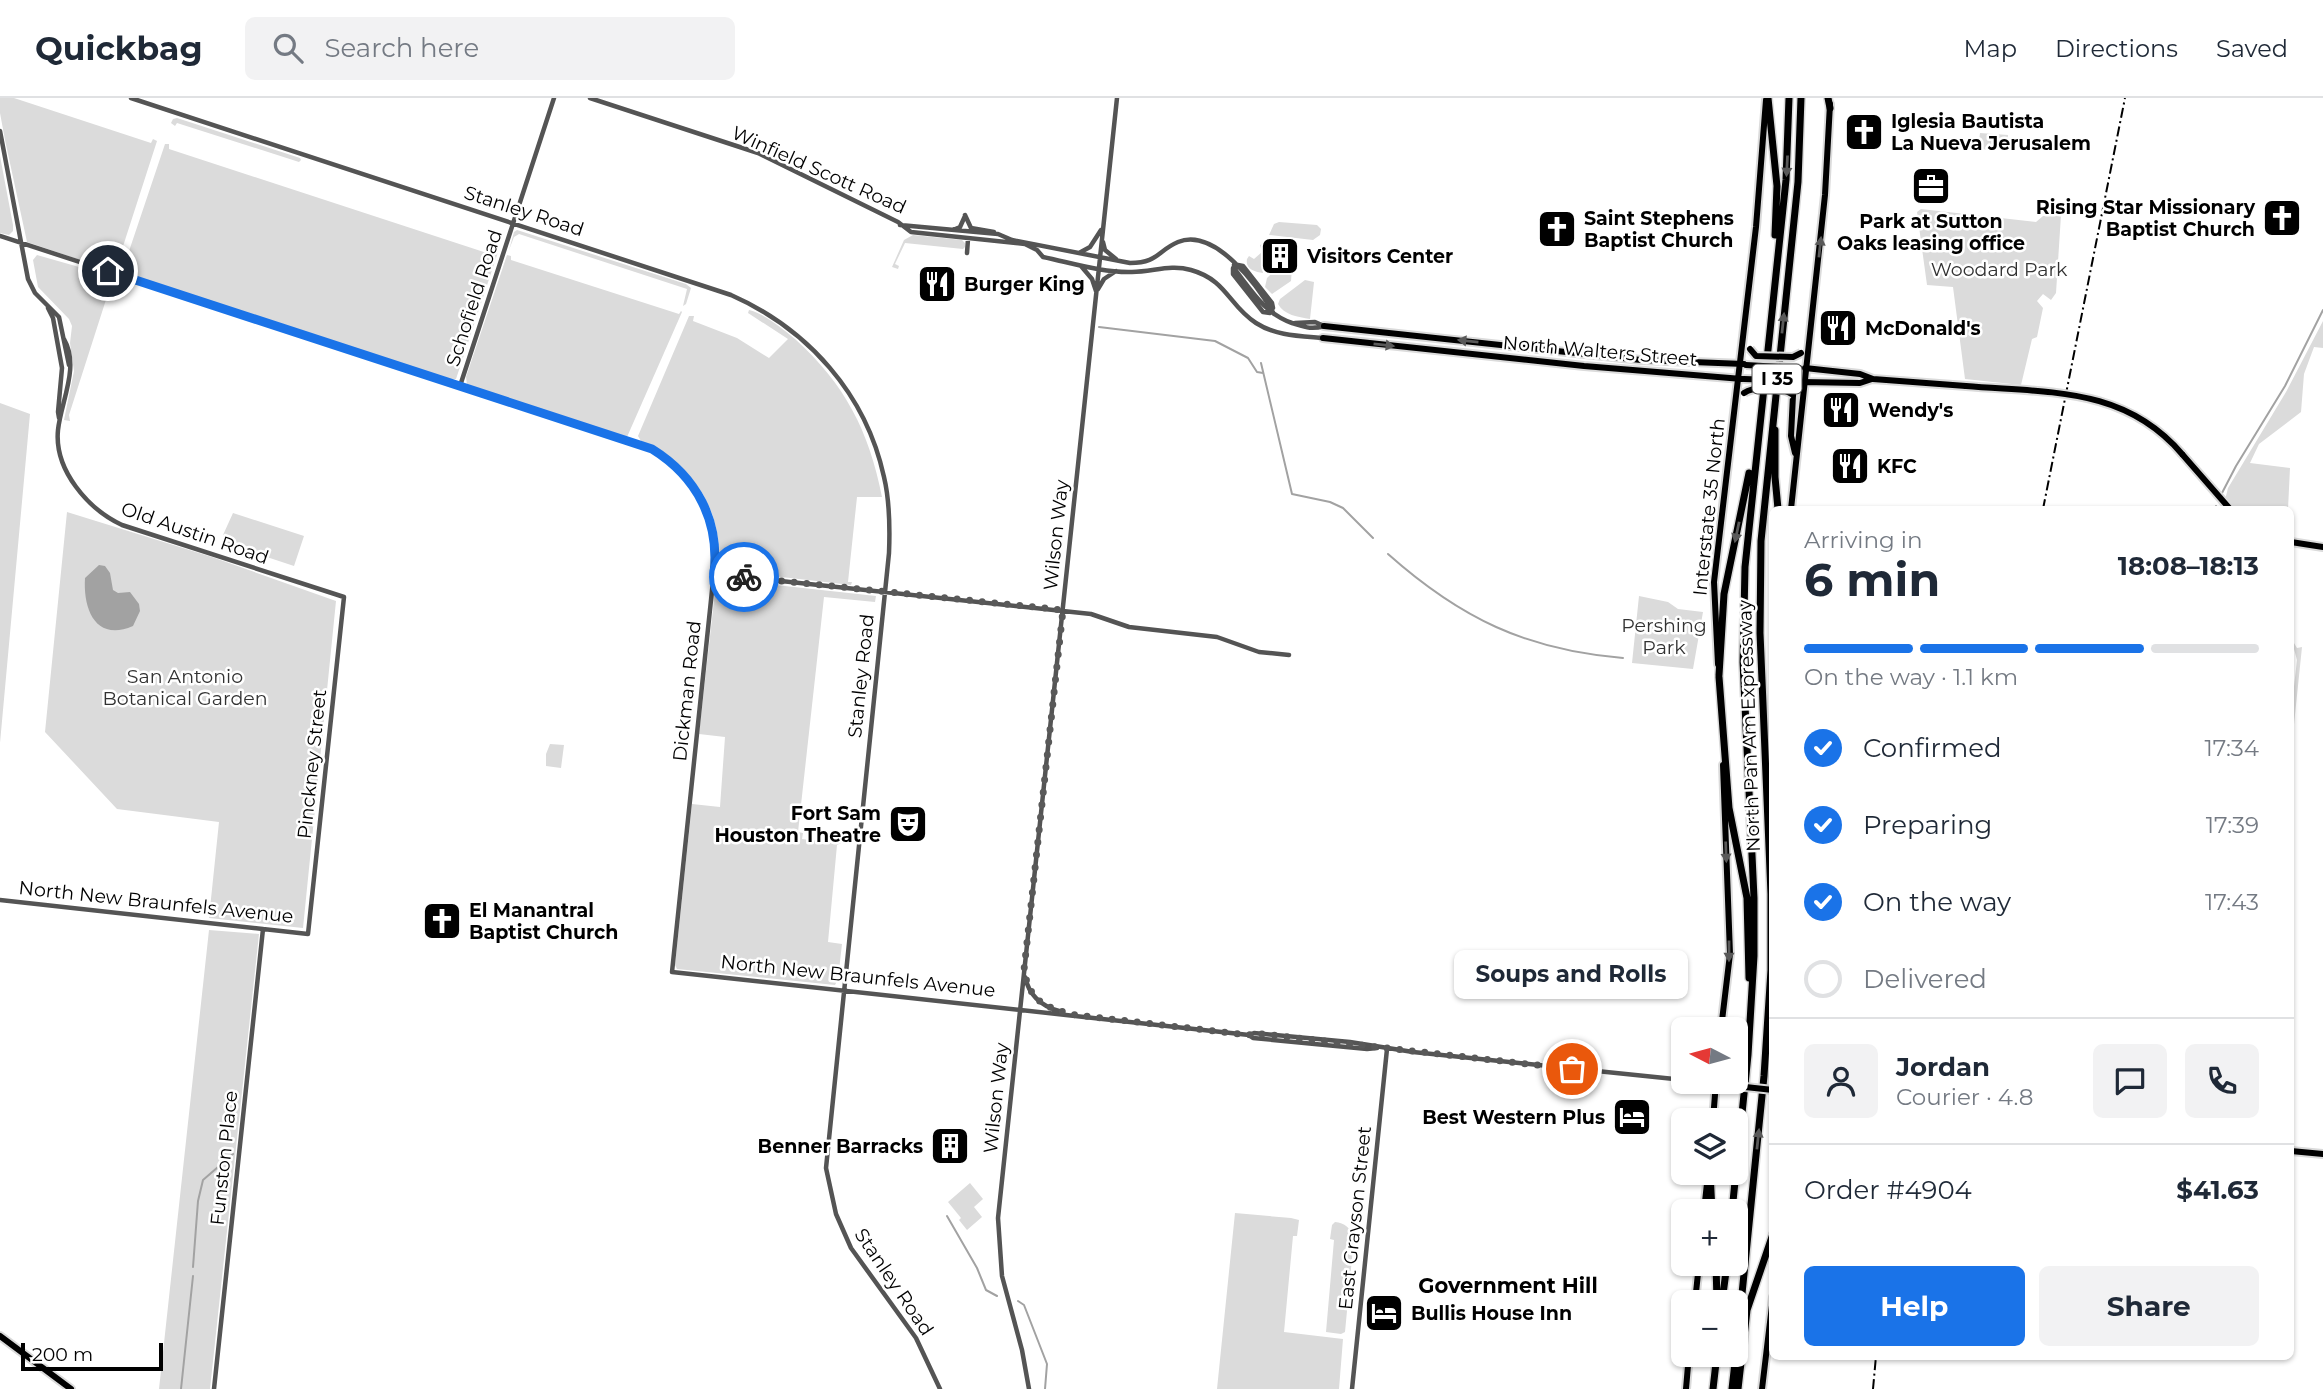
<!DOCTYPE html>
<html lang="en">
<head>
<meta charset="utf-8">
<style>
  body { margin:0; font-family:Montserrat,sans-serif; background:#f2f2f3; color:#1f2937; height:100vh; display:flex; flex-direction:column; font-size:26px; white-space:nowrap }
  * { box-sizing:border-box; margin:0 }
  p { font-size:23px; color:#747a83 }
  .icon { flex:none; width:38px; height:38px; fill:none; stroke:currentColor; stroke-width:2; stroke-linecap:round; stroke-linejoin:round }
  .map { position:relative; flex:1; overflow:hidden }
  .panel { position:absolute; left:1769px; top:408px; width:525px; height:854px; display:flex; flex-direction:column; background:#fff; border-radius:10px; box-shadow:0 2px 5px #0004 }
  .panel>* { flex:none }
  .needle { width:46px; rotate:276deg }
  .controls { position:absolute; left:1671px; top:919px; display:grid; gap:14px }
  .controls a { display:grid; place-items:center; width:77px; height:77px; border-radius:10px; background:#fff; box-shadow:0 2px 5px #0004; font-size:35px }
  .scale { position:absolute; left:21px; bottom:18px; width:142px; box-sizing:border-box; padding-left:7px; border:4px solid #000; border-top:0; font-size:19px; line-height:24px; white-space:nowrap; color:#000; -webkit-text-stroke:5px #fff; paint-order:stroke }
  .pin { position:absolute; display:grid; place-items:center; width:60px; height:60px; color:#fff; margin:-30px; border:4px solid #fff; border-radius:50%; box-shadow:0 2px 7px #0007 }
  .courier { position:absolute; display:grid; place-items:center; width:70px; height:70px; margin:-35px; border:5px solid #1a73e8; border-radius:50%; background:#fff; color:#222; box-shadow:0 2px 9px #0007 }
  .bubble { position:absolute; height:49px; border-radius:10px; background:#fff; box-shadow:0 2px 5px #0004; font-size:23px; font-weight:700; line-height:49px; text-align:center }
  .head em { font-style:normal; font-weight:700 }
  .head div { display:flex; flex-direction:column-reverse }
  .head { display:flex; align-items:center; justify-content:space-between; height:119px; padding:0 35px }
  h1 { font-size:46px; font-weight:700; line-height:52px }
  .bar { display:grid; grid-template-columns:repeat(4,1fr); gap:10px 7px; align-content:center; height:84px; padding:0 35px }
  .bar i { height:9px; border-radius:5px; background:#e0e1e3 }
  .bar .on { background:#1a73e8 }
  .bar p { grid-column:span 4 }
  .line { display:flex; align-items:center; gap:18px; padding:0 35px; border-top:2px solid #e0e1e3 }
  .line div { flex:1 }
  .round { display:grid; place-items:center; flex:none; width:74px; height:74px; border-radius:10px; background:#f2f2f3 }
  ol { padding:0 35px; list-style:none }
  li { display:flex; align-items:center; gap:21px; height:77px }
  li p { margin-inline-start:auto }
  li .icon { padding:7px; border-radius:50%; background:#1a73e8; color:#fff; stroke-width:4 }
  li:last-child { color:#747a83 }
  li i { width:38px; height:38px; border:4px solid #e0e1e3; border-radius:50% }
  .cta { display:flex; gap:14px; margin-top:auto; padding:14px 35px }
  .cta a { flex:1; height:80px; border-radius:10px; background:#1a73e8; color:#fff; font-size:28px; font-weight:700; line-height:80px; text-align:center }
  .cta a+a { background:#f2f2f3; color:#1f2937 }
  header { display:flex; align-items:center; gap:42px; box-sizing:border-box; height:98px; padding:0 35px; background:#fff; border-bottom:2px solid #e0e1e3 }
  header strong { font-size:33px }
  nav { display:flex; gap:38px; margin-inline-start:auto; font-size:24px }
  .search { width:490px; height:63px; background:#f2f2f3; display:flex; align-items:center; gap:18px; box-sizing:border-box; padding:0 24px; border-radius:10px; color:#747a83; font-size:26px }
  .map>svg:first-child { display:block }
  .green { fill:#dbdbdb }
  .water { fill:#a2a2a2 }
  .lines { fill:none; stroke-linecap:round; stroke-linejoin:round }
  .stream { stroke:#a2a2a2; stroke-width:2 }
  .major-casing { stroke:#dbdbdb; stroke-width:10 }
  .highway-casing { stroke:#dbdbdb; stroke-width:10 }
  .minor { stroke:#545454; stroke-width:4.5 }
  .major { stroke:#000; stroke-width:6 }
  .highway { stroke:#000; stroke-width:7 }
  .rail { stroke:#000; stroke-width:2; stroke-dasharray:10 3.5 2 3.5; stroke-linecap:butt }
  .major-bridge-casing { stroke:#dbdbdb; stroke-width:10; stroke-linecap:butt }
  .major-bridge { stroke:#000; stroke-width:6 }
  .oneway { fill:#595959 }
  .done { stroke:#595959; stroke-width:7; stroke-dasharray:0 12.6 }
  .route { stroke:#1a73e8; stroke-width:9 }
  .labels { text-anchor:middle; dominant-baseline:central; stroke-width:5; stroke-linejoin:round; paint-order:stroke }
  .shield { fill:#fff; stroke:#4c4c4c; stroke-width:2 }
  .shield-label { font-size:18px; font-weight:bold; fill:#000 }
  .poi-label { font-size:19px; font-weight:bold; fill:#000; stroke:#fff; text-anchor:start }
  .street-label { font-size:19px; fill:#000; stroke:#fff }
  .park-label { font-size:19px; fill:#323232; stroke:#fff }
  .neighbourhood-label { font-size:21px; font-weight:bold; fill:#000; stroke:#fff }
</style>
</head>
<body>
<header>
<strong>Quickbag</strong>
<div class="search"><svg class="icon" aria-label="search" viewBox="0 0 24 24"><circle cx="10" cy="10" r="6"/><path d="M15 15l6 6"/></svg>Search here</div>
<nav><a>Map</a><a>Directions</a><a>Saved</a></nav>
</header>
<div class="map">
<svg width="2323" height="1291" viewBox="0 0 2323 1291">
  <rect width="100%" height="100%" fill="#fff"/>
  <path class="green" d="M0 0H14L151 45 153 41 157 43 116 170 110 172 27 144 5 42 0 15Z
    M177 20 300 60 301 62 299 64 177 25 175 28 171 25 173 21Z
    M1980 35 2008 37 2007 45 1996 44 1995 52 1978 51Z
    M165 46H169V51L493 157 495 152 498 154 456 281H446L127 177 123 171Z
    M0 58 13 127V133L9 137 0 135Z
    M1921 111 2036 124 2043 118 2061 117 2056 195 2051 202 2043 196 2037 203 2043 210 2037 239 2032 241 2021 287 1965 281 1953 189 1927 187 1917 114Z
    M1279 124 1317 127 1321 131 1320 137 1313 142 1269 137 1274 126Z
    M517 132 686 186 691 190 686 206 683 208 687 191 519 136 514 139 509 152 514 134Z
    M913 137 962 142 965 145V149L963 151 905 145 895 166 899 168 898 171 892 169 904 142Z
    M1273 141 1295 143 1293 160H1287L1288 152 1279 151 1276 153V168L1267 176 1262 170 1263 175C1255 174 1245 171 1247 161L1249 158 1254 161 1262 154 1260 147Z
    M37 157 107 177 112 183 69 317 70 323 64 322 74 273 70 245 72 228 69 221 38 189 33 162Z
    M507 157 511 158V162L679 216 681 213 682 214 627 339 467 287 466 279Z
    M1280 167 1292 170 1291 183 1272 196 1265 189 1267 180Z
    M1305 182 1314 184 1310 221C1298 219 1284 217 1278 206L1280 201Z
    M749 212C765 216 782 230 795 241 845 286 869 333 882 399H857L848 484H852L851 487 720 472C721 410 697 370 641 343L638 338 689 218H694L693 223 737 240 769 260 788 241 748 215Z
    M2323 223V250L2314 249 2304 276 2301 314 2259 346 2250 365 2290 370 2288 411H2236L2225 402 2228 390 2286 294Z
    M0 305 30 316 0 645Z
    M67 414 212 459 336 503 303 830 209 820 219 724 117 711 45 634Z
    M233 415 304 438 294 468 227 446 223 437Z
    M721 481 876 498 875 504 824 499 798 734 803 735 802 741 836 745 839 742 841 745 837 747 828 844 842 846 838 881 835 887 677 871 675 867 692 706 720 709 725 639 699 636 716 485Z
    M1639 498 1668 504 1678 511 1703 514 1693 571 1632 565Z
    M2291 540 2297 550 2302 549 2293 636H2291V615L2297 562Z
    M550 646 564 647 561 670 546 668V656Z
    M209 832 259 836 210 1291H159Z
    M970 1085 983 1101 974 1109 982 1119 967 1132 959 1122 961 1120 948 1104Z
    M1235 1115 1291 1120 1299 1122 1297 1138H1293L1284 1234 1343 1241 1339 1291H1217Z
    M1335 1124C1345 1125 1350 1130 1354 1139L1345 1234 1341 1236 1326 1234 1334 1142 1330 1141 1332 1127Z"/>
  <path class="water" d="M99 467 105 468 110 475 113 492 118 495 130 494 139 506 140 513 133 528C96 544 83 512 85 480Z"/>
  <g class="lines">
    <path class="stream" d="M1099 229 1215 243 1248 260 1257 274 1263 275
      M1261 265 1292 396 1330 404 1343 410 1373 440
      M2222 395 2236 368 2285 288 2323 212
      M2214 411 2216 408
      M1388 456C1460 520 1526 552 1623 560
      M947 1118 977 1170 986 1192 997 1198
      M193 1169 198 1103 203 1082 233 1056
      M1018 1203 1024 1207 1047 1266 1045 1291
      M181 1291 193 1178"/>
    <g class="major-casing">
      <path id="major" d="M1324 228 1641 262 1744 266
        M1323 240 1584 268 1742 281
        M1805 270 1860 276 1873 281 1966 288
        M1802 284 1860 285 1872 281
        M1793 297 1791 338 1795 355
        M2182 356 2230 411
        M1791 411 1825 97 1830 6
        M2291 444 2323 449
        M1718 566 1714 484 1756 129 1766 2
        M1721 931 1730 856 1723 667
        M1713 1022 1716 984
        M2291 1053 2323 1056
        M1704 1113 1708 1076
        M1695 1204 1699 1166
        M0 1238 71 1291
        M1686 1291 1689 1256
        M1762 1291 1773 1199"/>
    </g>
    <g class="highway-casing">
      <path id="highway" d="M1768 0 1777 88 1775 137
        M1828 0 1830 10
        M1775 332V379L1778 411
        M1719 577 1724 496 1749 375
        M1719 579 1729 710 1747 800 1749 880
        M1710 1074 1712 1113
        M1732 1113 1748 957 1754 858V800L1743 564 1745 469 1786 82 1789 0
        M1716 1166 1717 1204
        M1722 1204 1727 1166
        M1736 1255 1764 978 1771 872V796L1760 535 1761 443 1798 84 1801 0
        M1713 1291 1717 1256
        M1732 1291 1736 1256
        M1738 1291 1747 1212 1773 1136"/>
    </g>
    <path class="minor" d="M131 0 731 197C808 231 866 296 884 379 890 404 890 430 889 455L826 1070 836 1116 851 1150 916 1240 940 1291
      M590 0 758 55 898 124 911 134 1025 146 1037 152 1043 159C1072 165 1103 175 1132 174 1153 174 1170 166 1191 172 1227 182 1229 208 1256 225 1276 238 1300 238 1323 240
      M0 33 28 181 35 195 59 219 69 267
      M965 117 971 130 994 134
      M900 127 998 136 1012 142 1130 165C1158 165 1157 153 1178 144 1215 129 1258 188 1274 216
      M953 132 960 129 965 118
      M0 138 639 346C689 367 716 411 715 464L672 874 1249 937 1253 940 1367 951 1377 950
      M1103 144 1105 152 1116 161
      M967 155 968 141
      M1079 155 1090 149 1101 132
      M1234 167 1236 173C1253 195 1266 216 1292 225 1305 229 1311 232 1324 228
      M1238 167 1243 168 1272 205 1273 210
      M1081 168 1092 181 1096 193
      M1233 170V176L1263 214 1270 215
      M1098 191 1104 181 1116 173
      M48 210 53 220 62 270 58 314 59 320
      M1295 225 1315 224 1324 228
      M460 288 554 0
      M714 476 1091 516 1129 529 1217 539 1259 554 1289 557
      M0 802 308 836 344 499 122 427C88 411 54 372 58 332 61 303 80 269 64 241
      M1025 879C1029 897 1041 908 1059 913
      M1249 937 1254 935 1350 944 1413 954 1684 982
      M1695 984 1716 985
      M214 1291 263 831
      M1029 1291 1022 1252 1002 1178 998 1120 1117 0
      M1352 1291 1387 951"/>
    <use href="#major" class="major"/>
    <use href="#highway" class="highway"/>
    <path class="rail" d="M2043 411 2125 0
      M1873 1291 1876 1258"/>
    <g class="major-bridge-casing">
      <path id="major-bridge" d="M1750 251 1756 258 1793 259 1801 255
        M1746 267 1799 270
        M1744 281 1798 283
        M1966 288C2047 295 2124 288 2182 356
        M1744 295C1754 288 1783 289 1793 297
        M1727 987 1773 992"/>
    </g>
    <use href="#major-bridge" class="major-bridge"/>
  </g>
  <defs><path id="oneway-solid" d="M-6-.8H1V-3.2L6.5 0L1 3.2V.8H-6Z" transform="scale(1.75)"/></defs>
  <g class="oneway">
    <use href="#oneway-solid" transform="translate(1787 68) rotate(93)"/>
    <use href="#oneway-solid" transform="translate(1820 149) rotate(-84)"/>
    <use href="#oneway-solid" transform="translate(1783 225) rotate(-84)"/>
    <use href="#oneway-solid" transform="translate(1468 243) rotate(-174)"/>
    <use href="#oneway-solid" transform="translate(1384 247) rotate(6)"/>
    <use href="#oneway-solid" transform="translate(1737 434) rotate(102)"/>
    <use href="#oneway-solid" transform="translate(1726 754) rotate(88)"/>
    <use href="#oneway-solid" transform="translate(1729 853) rotate(90)"/>
    <use href="#oneway-solid" transform="translate(1758 1041) rotate(-84)"/>
  </g>
  <g class="lines">
    <path class="done" d="M744 479 1063 512 1024 872C1030 905 1047 910 1076 917L1249 937 1254 935C1360 947 1466 959 1572 971"/>
    <path class="route" d="M108 173 652 351C697 379 720 423 714 476L744 479"/>
  </g>
  <defs>
    <g id="church-square" transform="scale(2.0125)"><rect x="-9" y="-9" width="18" height="18" rx="4" fill="#000" stroke="#fff"/><path d="M-1.2-6h2.4v3.5h3.3v2.4h-3.3V6h-2.4V-.1h-3.3v-2.4h3.3Z" fill="#fff"/></g>
    <g id="office-square" transform="scale(2.0125)"><rect x="-9" y="-9" width="18" height="18" rx="4" fill="#000" stroke="#fff"/><path d="M-6-3h4V-5.5h4V-3h4V5H-6ZM-1-4.5V-3h2v-1.5ZM-6 0V1H6V0Z" fill="#fff"/></g>
    <g id="building-square" transform="scale(2.0125)"><rect x="-9" y="-9" width="18" height="18" rx="4" fill="#000" stroke="#fff"/><path d="M-4-6H4V6H1V3H-1V6H-4ZM-2.5-4.3h1.7v1.8h-1.7ZM.8-4.3h1.7v1.8H.8ZM-2.5-1h1.7V.8h-1.7ZM.8-1h1.7V.8H.8Z" fill="#fff"/></g>
    <g id="restaurant-square" transform="scale(2.0125)"><rect x="-9" y="-9" width="18" height="18" rx="4" fill="#000" stroke="#fff"/><path d="M-5-6h1v4h1v-4h1v4h1v-4h1v5L-1.5 .5V6h-2V.5L-5-1ZM5-6V6H3V1.5H1.5Q1.5-4 5-6Z" fill="#fff"/></g>
    <g id="theatre-square" transform="scale(2.0125)"><rect x="-9" y="-9" width="18" height="18" rx="4" fill="#000" stroke="#fff"/><path d="M-5-5.5Q0-4 5-5.5V0Q5 5 0 6Q-5 5-5 0ZM-3.3-2.5H-1v1.5H-3.3ZM1-2.5H3.3v1.5H1ZM-2.8 1Q0 5.5 2.8 1Z" fill="#fff"/></g>
    <g id="hotel-square" transform="scale(2.0125)"><rect x="-9" y="-9" width="18" height="18" rx="4" fill="#000" stroke="#fff"/><path d="M-6-4.5h1.5V1H6V5H4.5V3h-9V5H-6ZM-4 0a1.8 1.8 0 1 1 3.6 0ZM.5 0V-2.5h3Q6-2.5 6 0Z" fill="#fff"/></g>
  </defs>
  <g fill-rule="evenodd">
    <use href="#church-square" x="1864" y="34"/>
    <use href="#office-square" x="1931" y="88"/>
    <use href="#church-square" x="2282" y="120"/>
    <use href="#church-square" x="1557" y="131"/>
    <use href="#building-square" x="1280" y="158"/>
    <use href="#restaurant-square" x="937" y="186"/>
    <use href="#restaurant-square" x="1838" y="230"/>
    <use href="#restaurant-square" x="1841" y="312"/>
    <use href="#restaurant-square" x="1850" y="368"/>
    <use href="#theatre-square" x="908" y="726"/>
    <use href="#church-square" x="442" y="823"/>
    <use href="#hotel-square" x="1632" y="1019"/>
    <use href="#building-square" x="950" y="1048"/>
    <use href="#hotel-square" x="1384" y="1215"/>
  </g>
  <g class="labels">
    <rect class="shield" x="1752.5" y="266.5" width="49" height="29" rx="5"/>
    <g class="shield-label">
      <text x="1777" y="281">I 35</text>
    </g>
    <g class="poi-label">
      <text x="1891" y="23">Iglesia Bautista<tspan x="1891" dy="22">La Nueva Jerusalem</tspan></text>
      <text x="2255" y="109" text-anchor="end">Rising Star Missionary<tspan x="2255" dy="22">Baptist Church</tspan></text>
      <text x="1584" y="120">Saint Stephens<tspan x="1584" dy="22">Baptist Church</tspan></text>
      <text x="1931" y="123" text-anchor="middle">Park at Sutton<tspan x="1931" dy="22">Oaks leasing office</tspan></text>
      <text x="1307" y="158">Visitors Center</text>
      <text x="964" y="186">Burger King</text>
      <text x="1865" y="230">McDonald's</text>
      <text x="1868" y="312">Wendy's</text>
      <text x="1877" y="368">KFC</text>
      <text x="881" y="715" text-anchor="end">Fort Sam<tspan x="881" dy="22">Houston Theatre</tspan></text>
      <text x="469" y="812">El Manantral<tspan x="469" dy="22">Baptist Church</tspan></text>
      <text x="1605" y="1019" text-anchor="end">Best Western Plus</text>
      <text x="923" y="1048" text-anchor="end">Benner Barracks</text>
      <text x="1411" y="1215">Bullis House Inn</text>
    </g>
    <g class="street-label">
      <text transform="translate(819 72) rotate(24)">Winfield Scott Road</text>
      <text transform="translate(524 113) rotate(18)">Stanley Road</text>
      <text transform="translate(474 200) rotate(-72)">Schofield Road</text>
      <text transform="translate(1600 253) rotate(5)">North Walters Street</text>
      <text transform="translate(1709 409) rotate(-84)">Interstate 35 North</text>
      <text transform="translate(195 435) rotate(19)">Old Austin Road</text>
      <text transform="translate(1056 437) rotate(-84)">Wilson Way</text>
      <text transform="translate(861 578) rotate(-84)">Stanley Road</text>
      <text transform="translate(687 593) rotate(-84)">Dickman Road</text>
      <text transform="translate(1749 628) rotate(-92)">North Pan Am Expressway</text>
      <text transform="translate(312 666) rotate(-84)">Pinckney Street</text>
      <text transform="translate(156 804) rotate(6)">North New Braunfels Avenue</text>
      <text transform="translate(858 878) rotate(6)">North New Braunfels Avenue</text>
      <text transform="translate(996 1000) rotate(-84)">Wilson Way</text>
      <text transform="translate(224 1060) rotate(-84)">Funston Place</text>
      <text transform="translate(1355 1120) rotate(-84)">East Grayson Street</text>
      <text transform="translate(894 1184) rotate(56)">Stanley Road</text>
    </g>
    <g class="park-label">
      <text x="1999" y="171">Woodard Park</text>
      <text x="1664" y="527">Pershing<tspan x="1664" dy="22">Park</tspan></text>
      <text x="185" y="578">San Antonio<tspan x="185" dy="22">Botanical Garden</tspan></text>
    </g>
    <g class="neighbourhood-label">
      <text x="1508" y="1187">Government Hill</text>
    </g>
  </g>
</svg>
<div class="controls">
<a><svg class="needle" viewBox="-14 -14 28 28"><path d="M0-13l5 13h-10z" fill="#e53935"/><path d="M0 13l5-13h-10z" fill="#747a83"/></svg></a>
<a><svg class="icon" aria-label="layers" viewBox="0 0 24 24"><path d="M12 4l9 5-9 5-9-5zM3 14l9 5 9-5"/></svg></a>
<a>+</a>
<a>−</a>
</div>
<div class="scale">200 m</div>
<div class="pin" style="left:1572px;top:971px;background:#ea580c"><svg class="icon" aria-label="bag" viewBox="0 0 24 24"><path d="M5 8h14l-1 12H6zM9 8a3 3 0 0 1 6 0"/></svg></div>
<div class="pin" style="left:108px;top:173px;background:#1f2937"><svg class="icon" aria-label="home" viewBox="0 0 24 24"><path d="M3 11l9-7 9 7M6 9v11h12V9"/></svg></div>
<div class="courier" style="left:744px;top:479px"><svg class="icon" aria-label="bike" viewBox="0 0 24 24"><circle cx="6" cy="16" r="4"/><circle cx="18" cy="16" r="4"/><path d="M6 16l4-8h5l3 8M10 8l3 8H6M13 5h3"/></svg></div>
<div class="bubble" style="left:1454px;top:852px;width:234px">Soups and Rolls</div>
<section class="panel">
<div class="head"><div><h1>6 min</h1><p>Arriving in</p></div><em>18:08–18:13</em></div>
<div class="bar"><i class="on"></i><i class="on"></i><i class="on"></i><i></i><p>On the way · 1.1 km</p></div>
<ol>
<li><svg class="icon" aria-label="check" viewBox="0 0 24 24"><path d="M5 12l5 5 9-10"/></svg>Confirmed<p>17:34</p></li>
<li><svg class="icon" aria-label="check" viewBox="0 0 24 24"><path d="M5 12l5 5 9-10"/></svg>Preparing<p>17:39</p></li>
<li><svg class="icon" aria-label="check" viewBox="0 0 24 24"><path d="M5 12l5 5 9-10"/></svg>On the way<p>17:43</p></li>
<li><i></i>Delivered</li>
</ol>
<div class="line" style="height:126px"><a class="round"><svg class="icon" aria-label="person" viewBox="0 0 24 24"><circle cx="12" cy="8" r="4"/><path d="M4 21q1-7 8-7t8 7"/></svg></a><div><b>Jordan</b><p>Courier · 4.8</p></div><a class="round"><svg class="icon" aria-label="chat" viewBox="0 0 24 24"><path d="M4 5h16v11H9l-5 4z"/></svg></a><a class="round"><svg class="icon" aria-label="phone" viewBox="0 0 24 24"><path d="M5 4h4l2 5-3 2q2 4 5 5l2-3 5 2v4C11 20 4 13 5 4z"/></svg></a></div>
<div class="line" style="height:91px"><div>Order #4904</div><b>$41.63</b></div>
<div class="cta"><a>Help</a><a>Share</a></div>
</section>
</div>
</body>
</html>
